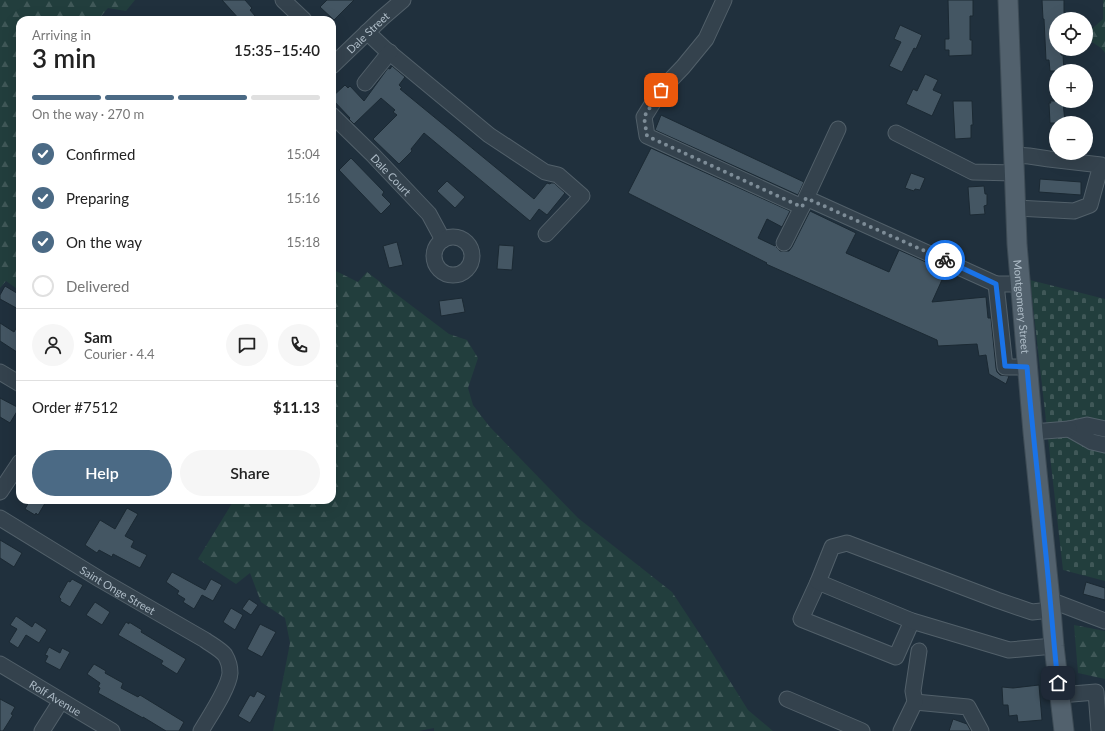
<!DOCTYPE html>
<html lang="en">
<head>
<meta charset="utf-8">
<style>
  body { margin:0; font-family:Lato,sans-serif; background:#f6f6f6; color:#222; height:100vh; display:flex; flex-direction:column; font-size:15px; white-space:nowrap }
  * { box-sizing:border-box; margin:0 }
  p { font-size:13px; color:#767676 }
  .icon { flex:none; width:22px; height:22px; fill:none; stroke:currentColor; stroke-width:2; stroke-linecap:round; stroke-linejoin:round }
  .map { position:relative; flex:1; overflow:hidden }
  .side { position:absolute; left:16px; top:16px; width:320px; height:488px; display:flex; flex-direction:column; background:#fff; border-radius:12px; box-shadow:0 4px 16px #0002 }
  .side>* { flex:none }
  .fabs { position:absolute; left:1049px; top:12px; display:grid; gap:8px }
  .fabs a { display:grid; place-items:center; width:44px; height:44px; border-radius:50%; background:#fff; box-shadow:0 4px 16px #0002; font-size:20px }
  .pin { position:absolute; display:grid; place-items:center; width:34px; height:34px; color:#fff; margin:-17px; border-radius:8px; box-shadow:0 2px 6px #0006 }
  .courier { position:absolute; display:grid; place-items:center; width:40px; height:40px; margin:-20px; border:3px solid #1a73e8; border-radius:50%; background:#fff; color:#222; box-shadow:0 1px 5px #0007 }
  .head em { font-style:normal; font-weight:600 }
  .head div { display:flex; flex-direction:column-reverse }
  .head { display:flex; align-items:center; justify-content:space-between; height:68px; padding:0 16px }
  h1 { font-size:26px; font-weight:600; line-height:30px }
  .bar { display:grid; grid-template-columns:repeat(4,1fr); gap:6px 4px; align-content:center; height:48px; padding:0 16px }
  .bar i { height:5px; border-radius:3px; background:#e0e0e0 }
  .bar .on { background:#4b6a85 }
  .bar p { grid-column:span 4 }
  .line { display:flex; align-items:center; gap:10px; padding:0 16px; border-top:1px solid #e0e0e0 }
  .line div { flex:1 }
  .round { display:grid; place-items:center; flex:none; width:42px; height:42px; border-radius:21px; background:#f6f6f6 }
  ol { padding:0 16px; list-style:none }
  li { display:flex; align-items:center; gap:12px; height:44px }
  li p { margin-inline-start:auto }
  li .icon { padding:4px; border-radius:50%; background:#4b6a85; color:#fff; stroke-width:4 }
  li:last-child { color:#767676 }
  li i { width:22px; height:22px; border:2px solid #e0e0e0; border-radius:50% }
  .action { display:flex; gap:8px; margin-top:auto; padding:8px 16px }
  .action a { flex:1; height:46px; border-radius:24px; background:#4b6a85; color:#fff; font-size:16px; font-weight:600; line-height:46px; text-align:center }
  .action a+a { background:#f6f6f6; color:#222 }
  .map>svg:first-child { display:block }
  .forest { fill:url(#forest-firs) }
  .cemetery { fill:url(#cemetery-stones) }
  .building { fill:#445663; stroke:#1b2933 }
  .lines { fill:none; stroke-linecap:round; stroke-linejoin:round }
  .minor-casing { stroke:#52606a; stroke-width:17 }
  .major-casing { stroke:#3d4b55; stroke-width:21 }
  .minor { stroke:#34424d; stroke-width:15 }
  .major { stroke:#52616d; stroke-width:19 }
  .done { stroke:#7d8c97; stroke-width:4; stroke-dasharray:0 7.2 }
  .route { stroke:#1a73e8; stroke-width:5 }
  .labels { text-anchor:middle; dominant-baseline:central; stroke-width:3; stroke-linejoin:round; paint-order:stroke }
  .street-label { font-size:11px; fill:#afbdc8; stroke:#192731 }
</style>
</head>
<body>
<div class="map">
<svg width="1105" height="731" viewBox="0 0 1105 731">
  <defs>
    <pattern id="forest-firs" width="22" height="20" patternUnits="userSpaceOnUse"><rect width="22" height="20" fill="#223e3d"/><path d="M5 1l3.5 6h-7zM16 11l3.5 6h-7z" fill="#405858"/></pattern>
    <pattern id="cemetery-stones" width="16" height="16" patternUnits="userSpaceOnUse"><rect width="16" height="16" fill="#223e3d"/><path d="M2 7V4a2 2 0 0 1 4 0v3zM10 15v-3a2 2 0 0 1 4 0v3z" fill="#405858"/></pattern>
  </defs>
  <rect width="100%" height="100%" fill="#20303d"/>
  <path class="forest" d="M0 0H135L126 11 108 8 98 20H20V291L6 281 0 288Z
    M1103 0H1105V53L1101 48 1086 38V34L1103 19Z
    M332 269 358 282 367 272 449 334 467 340 478 358 468 388 473 405 489 426 578 518 672 592 709 648 748 710 773 731H434V728L419 731H273L290 643 285 618 261 602 250 573 236 584 198 559 234 500H332Z
    M1074 625 1105 631V679L1078 673Z"/>
  <path class="cemetery" d="M1030 280 1105 299V581L1063 570Z"/>
  <path class="building" d="M222 0H245L252 8 250 10 255 16 250 20H240Z
    M327 0H354L334 20 320 7Z
    M948 0H973V16H970V40H972V55L949 56V50H945V39H949Z
    M1042 0H1064V18L1056 19V49H1061V55H1063L1064 71H1050L1049 60H1046L1044 19H1043Z
    M900 25 922 35 916 49 914 48 902 72 889 66 901 42 894 39Z
    M392 66 405 77 399 85 402 88 400 89 534 199 547 183 550 184 551 183H554L565 193 547 215 539 209 530 221 424 133 411 149 412 151 399 164 373 139 397 115 393 112 395 110 381 98 354 124 349 119 350 118 332 99V97L345 85 348 88 350 86 364 101 388 68 390 69Z
    M925 74 938 80 933 90 942 94 932 116 906 104 913 89 917 91Z
    M953 101H972L973 125H971V138L955 139Z
    M1050 101H1063L1065 123H1050L1049 103H1051Z
    M661 115 804 182 798 195 655 130Z
    M651 148 790 211 782 227 767 219 758 238 775 246 776 245 777 248 780 251H789L792 247 810 211 856 233 846 253 889 272 899 250 946 271 932 302 986 297 988 318H991L996 368 997 372 1000 375 1009 376 1006 384 989 374 986 355 979 356 977 344 938 346 937 340 766 264 767 263 628 193Z
    M351 158 384 192 382 195 391 204 381 214 339 170Z
    M911 173 925 178 920 190 915 189 914 191 905 188Z
    M1040 179 1081 182V195L1039 192Z
    M447 181 465 197 455 208 437 191Z
    M984 186 985 194H987V205L984 206 985 214 970 215 968 187Z
    M397 242 403 265 389 268 383 246Z
    M499 245 514 246 512 270 497 269Z
    M5 286 20 295V310L0 299V295Z
    M462 298 465 312 441 316 439 301Z
    M20 321V354L0 341V323L14 332Z
    M0 398 19 408 10 423 0 417Z
    M30 500H47L38 515 36 513 35 515 25 509Z
    M127 508 138 514 125 536 134 541 131 547 147 555 140 568 113 554 112 557 99 550 97 553 85 545 100 520 115 529Z
    M0 540 22 553 14 567 0 558Z
    M172 572 205 590 211 579 222 585 213 601 202 595 194 609 183 602 185 599 177 594 179 591 166 582Z
    M72 579 83 585 70 607 60 601 61 599 59 597 68 581 70 582Z
    M1086 582 1105 588V600L1083 594Z
    M249 599 258 605 251 615 242 609Z
    M95 602 110 612 102 625 86 615Z
    M231 608 243 615 235 630 223 622Z
    M16 616 32 627 35 622 47 630 39 643 26 635 18 648 9 642 17 629 10 625Z
    M126 622 129 624V622L142 630 141 632 186 659 177 674 161 664 163 661 118 635Z
    M260 624 276 632 262 657 247 649Z
    M49 647 60 653 62 648 70 652 60 670 45 662 48 656 45 655Z
    M94 664 106 671 105 673 123 683 121 688 138 697 140 695 184 722 179 731H166L143 717V718L98 693 100 688 98 687 100 683 87 674Z
    M1039 685 1042 720 1018 722 1017 715 1009 716 1008 705H1003L1002 687 1013 688Z
    M257 691 266 696 250 723 238 716 250 695 254 697Z
    M0 699 15 707 11 714 13 715 3 731H0Z
    M953 719 967 724 971 731H949Z"/>
  <g class="lines">
    <g class="minor-casing">
      <g id="minor">
        <path d="M283 0 304 20"/>
        <path d="M724 0 706 39 683 67 661 90 644 117 647 136 802 207"/>
        <path d="M367 32 384 48 489 135 545 172 558 175 582 196 546 234"/>
        <path id="s1" d="M332 66 382 18 403 0"/>
        <path d="M365 83 390 52"/>
        <path id="s2" d="M332 115 373 155 429 214 443 240"/>
        <path d="M838 129 806 198 996 284"/>
        <path d="M896 133 973 172 1015 173"/>
        <path d="M1014 155 1029 156 1049 159 1101 165 1090 205 1074 211 1016 208"/>
        <circle cx="453" cy="256" r="19"/>
        <path d="M784 243 806 199"/>
        <path d="M1020 284H996L1005 367H1027"/>
        <path d="M0 372 20 384"/>
        <path d="M1105 429 1087 425 1069 429 1092 442 1105 445"/>
        <path d="M1033 432 1069 429"/>
        <path d="M0 492 20 462"/>
        <path id="s3" d="M0 518 101 580 205 640C212 645 220 649 225 655 228 660 230 667 230 673 229 688 209 717 201 731"/>
        <path d="M818 582 801 619 896 657 912 621"/>
        <path d="M1050 600 1105 621"/>
        <path d="M1051 610 1032 612 997 600 847 543 832 547 818 582 912 621 1009 650 1054 646"/>
        <path id="s4" d="M0 664 112 731"/>
        <path d="M1060 695 1096 692 1099 731"/>
        <path d="M787 699 862 731"/>
        <path d="M915 702 968 707 981 731"/>
        <path d="M42 731 61 701"/>
        <path d="M901 731 915 702 913 691 919 651"/>
      </g>
    </g>
    <g class="major-casing">
      <g id="major">
        <path id="s5" d="M1008 0 1017 244 1033 432 1051 610 1054 646 1064 731"/>
      </g>
    </g>
    <use href="#minor" class="minor"/>
    <use href="#major" class="major"/>
  </g>
  <g class="lines">
    <path class="done" d="M661 90 644 117 647 136 802 207 806 198 945 260"/>
    <path class="route" d="M945 260 996 284 1005 366 1027 367C1032 427 1039 486 1045 546 1050 592 1053 638 1058 683"/>
  </g>
  <g class="labels">
    <g class="street-label">
      <text stroke="none"><textPath href="#s1" startOffset="49">Dale Street</textPath></text>
      <text stroke="none"><textPath href="#s2" startOffset="84">Dale Court</textPath></text>
      <text stroke="none"><textPath href="#s5" startOffset="307">Montgomery Street</textPath></text>
      <text stroke="none"><textPath href="#s3" startOffset="138">Saint Onge Street</textPath></text>
      <text stroke="none"><textPath href="#s4" startOffset="65">Rolf Avenue</textPath></text>
    </g>
  </g>
</svg>
<div class="fabs">
<a><svg class="icon" aria-label="locate" viewBox="0 0 24 24"><circle cx="12" cy="12" r="6"/><path d="M12 2v4M12 18v4M2 12h4M18 12h4"/></svg></a>
<a>+</a>
<a>−</a>
</div>
<div class="pin" style="left:661px;top:90px;background:#ea580c"><svg class="icon" aria-label="bag" viewBox="0 0 24 24"><path d="M5 8h14l-1 12H6zM9 8a3 3 0 0 1 6 0"/></svg></div>
<div class="pin" style="left:1058px;top:683px;background:#1f2937"><svg class="icon" aria-label="home" viewBox="0 0 24 24"><path d="M3 11l9-7 9 7M6 9v11h12V9"/></svg></div>
<div class="courier" style="left:945px;top:260px"><svg class="icon" aria-label="bike" viewBox="0 0 24 24"><circle cx="6" cy="16" r="4"/><circle cx="18" cy="16" r="4"/><path d="M6 16l4-8h5l3 8M10 8l3 8H6M13 5h3"/></svg></div>
<section class="side">
<div class="head"><div><h1>3 min</h1><p>Arriving in</p></div><em>15:35–15:40</em></div>
<div class="bar"><i class="on"></i><i class="on"></i><i class="on"></i><i></i><p>On the way · 270 m</p></div>
<ol>
<li><svg class="icon" aria-label="check" viewBox="0 0 24 24"><path d="M5 12l5 5 9-10"/></svg>Confirmed<p>15:04</p></li>
<li><svg class="icon" aria-label="check" viewBox="0 0 24 24"><path d="M5 12l5 5 9-10"/></svg>Preparing<p>15:16</p></li>
<li><svg class="icon" aria-label="check" viewBox="0 0 24 24"><path d="M5 12l5 5 9-10"/></svg>On the way<p>15:18</p></li>
<li><i></i>Delivered</li>
</ol>
<div class="line" style="height:72px"><a class="round"><svg class="icon" aria-label="person" viewBox="0 0 24 24"><circle cx="12" cy="8" r="4"/><path d="M4 21q1-7 8-7t8 7"/></svg></a><div><b>Sam</b><p>Courier · 4.4</p></div><a class="round"><svg class="icon" aria-label="chat" viewBox="0 0 24 24"><path d="M4 5h16v11H9l-5 4z"/></svg></a><a class="round"><svg class="icon" aria-label="phone" viewBox="0 0 24 24"><path d="M5 4h4l2 5-3 2q2 4 5 5l2-3 5 2v4C11 20 4 13 5 4z"/></svg></a></div>
<div class="line" style="height:52px"><div>Order #7512</div><b>$11.13</b></div>
<div class="action"><a>Help</a><a>Share</a></div>
</section>
</div>
</body>
</html>
